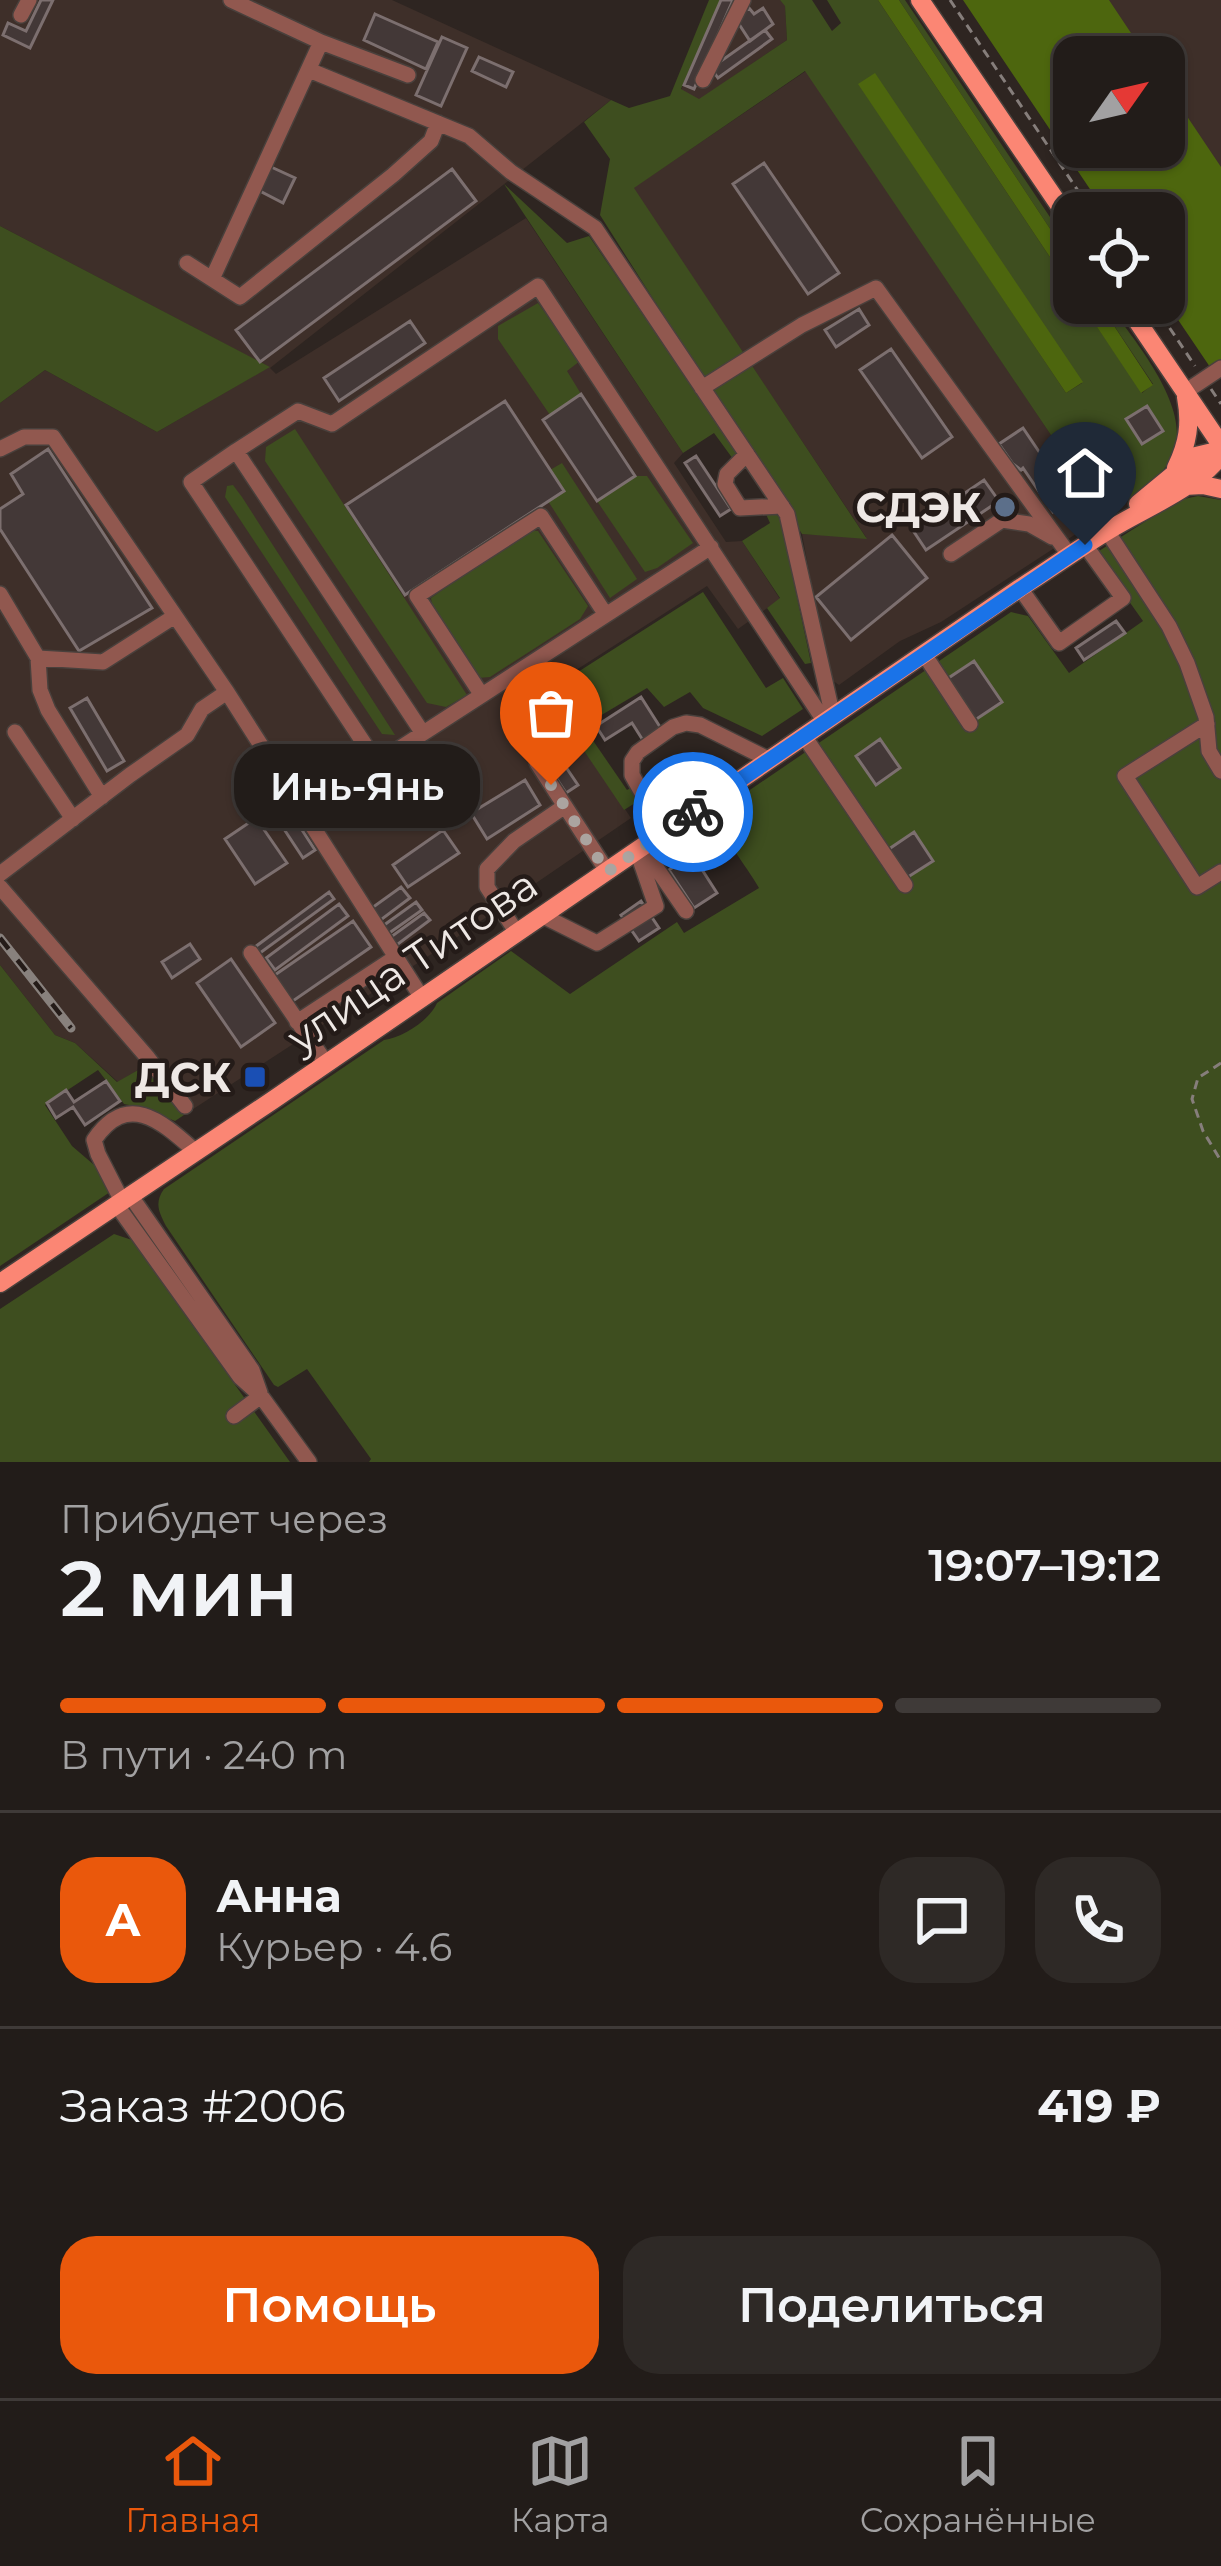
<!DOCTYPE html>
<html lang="ru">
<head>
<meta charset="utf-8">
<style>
  body { margin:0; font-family:Montserrat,sans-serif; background:#2e2926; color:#f1f3f6; height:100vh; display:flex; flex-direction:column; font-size:45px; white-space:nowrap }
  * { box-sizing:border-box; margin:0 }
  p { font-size:39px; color:#a2a1a2 }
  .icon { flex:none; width:66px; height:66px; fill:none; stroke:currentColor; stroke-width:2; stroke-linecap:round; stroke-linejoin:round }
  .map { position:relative; height:1462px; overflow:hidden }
  .details { display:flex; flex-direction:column; background:#221c19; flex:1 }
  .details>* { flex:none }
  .needle { width:78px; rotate:56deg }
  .fabs { position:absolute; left:1053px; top:36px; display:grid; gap:24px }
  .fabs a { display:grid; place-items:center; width:132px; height:132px; border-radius:24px; background:#221c19; box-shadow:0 3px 9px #0004,0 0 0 3px #3f3a38; font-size:60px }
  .pin { position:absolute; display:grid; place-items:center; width:102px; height:102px; color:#fff; margin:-123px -51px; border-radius:50% 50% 50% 0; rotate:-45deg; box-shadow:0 0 12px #0007 }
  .pin .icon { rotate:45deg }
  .courier { position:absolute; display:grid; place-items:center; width:120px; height:120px; margin:-60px; border:9px solid #1a73e8; border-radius:50%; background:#fff; color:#222; box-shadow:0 3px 15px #0007 }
  .bubble { position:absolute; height:84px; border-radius:36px; background:#221c19; box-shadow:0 3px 9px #0004,0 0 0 3px #3f3a38; font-size:39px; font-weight:600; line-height:84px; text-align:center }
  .summary em { font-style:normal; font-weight:600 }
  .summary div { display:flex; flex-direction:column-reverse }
  .summary { display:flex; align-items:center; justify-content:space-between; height:204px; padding:0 60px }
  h1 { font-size:78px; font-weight:600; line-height:90px }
  .bar { display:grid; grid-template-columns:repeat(4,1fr); gap:18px 12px; align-content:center; height:144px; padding:0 60px }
  .bar i { height:15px; border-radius:9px; background:#3f3a38 }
  .bar .active { background:#ea580c }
  .bar p { grid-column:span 4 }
  .line { display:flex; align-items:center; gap:30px; padding:0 60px; border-top:3px solid #3f3a38 }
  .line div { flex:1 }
  .round { display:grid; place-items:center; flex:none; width:126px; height:126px; border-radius:36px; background:#2e2926 }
  .primary-button { display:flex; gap:24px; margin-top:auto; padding:24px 60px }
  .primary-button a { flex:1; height:138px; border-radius:36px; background:#ea580c; color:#fff; font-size:48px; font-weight:600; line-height:138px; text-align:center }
  .primary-button a+a { background:#2e2926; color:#f1f3f6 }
  .tabs { display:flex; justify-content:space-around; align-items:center; height:168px; border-top:3px solid #3f3a38; background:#221c19; font-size:33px; color:#a2a1a2 }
  .tabs a { display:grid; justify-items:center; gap:6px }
  .tabs .active { color:#ea580c }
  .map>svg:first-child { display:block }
  .built { fill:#3e2f29 }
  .green { fill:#3e4e1f; fill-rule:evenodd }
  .forest { fill:#4d660e }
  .building { fill:#433837; stroke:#7c6f6f; stroke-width:3 }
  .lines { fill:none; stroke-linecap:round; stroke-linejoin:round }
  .minor-casing { stroke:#49403c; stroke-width:18 }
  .major-casing { stroke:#49403c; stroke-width:21 }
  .path { stroke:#867e7b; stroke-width:3; stroke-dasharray:9 6; stroke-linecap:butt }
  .minor { stroke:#91584f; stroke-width:15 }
  .major { stroke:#fb8674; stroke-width:18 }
  .rail-casing { stroke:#88817d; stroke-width:9 }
  .rail { stroke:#241b18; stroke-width:4.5; stroke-dasharray:14; stroke-linecap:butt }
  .done { stroke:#aba4a0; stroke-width:12; stroke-dasharray:0 21.6 }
  .route { stroke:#1a73e8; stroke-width:15 }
  .service-dot { fill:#5c6f8a; stroke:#241b18; stroke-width:4.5 }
  .transit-dot { fill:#1a4fb4; stroke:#241b18; stroke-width:4.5 }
  .labels { text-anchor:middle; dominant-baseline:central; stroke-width:9; stroke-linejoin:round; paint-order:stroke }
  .poi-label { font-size:42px; font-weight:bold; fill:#eee8e5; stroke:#241b18; text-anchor:end }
  .street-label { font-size:42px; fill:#eee8e5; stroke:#241b18 }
</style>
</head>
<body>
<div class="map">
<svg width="1221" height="1462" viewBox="0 0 1221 1462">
  <rect width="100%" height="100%" fill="#2e2521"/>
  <path class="built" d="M0 0H392L611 100 270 368 276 374 526 218 683 453 674 463 726 542 742 541 780 599 738 629 707 586 545 690 631 818 450 942 184 1115 145 1066 118 1082 75 1043 55 1035 0 965V403L45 370 157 432 269 367 0 226Z
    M721 0H780L785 5 787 40 699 100 681 90Z
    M1096 0H1221V189L1164 103V57H1134Z
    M806 71 1105 515 941 622 900 641 839 685 829 678 802 534 866 537 633 188Z"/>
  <path class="green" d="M709 0H721L681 89 699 99 787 40 785 6 780 0H812L832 31 841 23 827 0H878L1074 293V303H1081L1142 393 1153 384 1099 303H1108C1135 343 1206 421 1164 469 1148 488 1125 501 1105 515L805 71 634 188 867 539 802 534 600 215 610 159 584 122 611 100 629 108 670 96ZM859 84 1082 383 1066 393Z
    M899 0H905L1074 253V265Z
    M504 184 567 243 589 236 739 454 733 459 714 433 683 453Z
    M0 226 270 367 157 432 45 370 0 403Z
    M538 303 580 361 567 371 581 394 550 415 498 339V326Z
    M295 429 467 695 446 707 427 703 265 461 266 447Z
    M562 463 637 579 610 598 548 501 564 491 550 470Z
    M635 476H647L693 543 657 568 645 572 597 501Z
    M233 485 242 497 395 735 382 734 225 497 227 486Z
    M1198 496 1221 500V1462H369L371 1459 307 1369 278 1387 274 1385 166 1226C159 1212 154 1203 164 1189L384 1040C402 1038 430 1020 437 1003L511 951 570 994 677 922 684 933 759 888C746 864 721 839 719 811L1011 612 1028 616 1069 673 1143 621 1099 559V551L1179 500Z
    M770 511 780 517 811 663 805 664 767 608 780 598 742 541 770 523 765 512Z
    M527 530 538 531 588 606 580 619 490 677 478 678 433 610 431 598Z
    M703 592 766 688 783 678 803 709 762 736 703 708 690 692 664 707 647 688 583 726 627 790 634 786 643 798 624 810 545 693Z
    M0 965 55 1035 75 1043 117 1082 145 1066 184 1115 175 1121 139 1107 124 1104 98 1070 45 1105 72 1146 107 1176 110 1192 0 1266Z
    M114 1234 132 1240 290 1462H0V1309Z"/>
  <path class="forest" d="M878 0H899L1074 265V293Z
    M963 0H1109L1147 57H1074V147H1164V82L1221 167V360L1210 367 1164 299V213H1106Z
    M875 73 1083 382 1066 393 858 84Z
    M1081 303H1099L1153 385 1141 393Z"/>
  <path class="building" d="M41 0H53L30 48 3 35 8 23 26 31Z
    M721 0H733L694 89 684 85Z
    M749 8 754 14 763 8 773 24 750 41 735 18Z
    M375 14 438 42 426 69 364 40Z
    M765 30 772 39 718 78 711 68Z
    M442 37 467 48 441 106 416 95Z
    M479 57 513 72 506 87 472 71Z
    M764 163 839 273 808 294 733 184Z
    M269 166 295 178 283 203 258 190Z
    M452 169 476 201 260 362 236 330Z
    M859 309 869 325 836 347 825 330Z
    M410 321 425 343 339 401 324 378Z
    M891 349 952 437 922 458 860 370Z
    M581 394 635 476 597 501 543 420Z
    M505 401 564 491 405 595 346 505Z
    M1147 406 1163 431 1142 444 1126 419Z
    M1023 428 1071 499 1053 512 1023 468 1021 470 1013 464 999 444Z
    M48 449 152 608 79 651 0 529V509L23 494 11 474Z
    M696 456 731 509 720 516 685 463Z
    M984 480 999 501 926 550 912 529Z
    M892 535 927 578 851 640 816 597Z
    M1116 621 1125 633 1084 660 1076 648Z
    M974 661 1002 702 975 720 947 679Z
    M641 697 662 730 644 742 632 723 605 740 596 726Z
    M87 698 124 761 107 771 70 708Z
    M880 739 900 768 876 785 856 756Z
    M557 754 578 785 566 793 545 761Z
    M265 773 315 850 303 858 253 782Z
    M525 780 540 805 487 839 471 813Z
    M256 818 287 863 255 884 225 839Z
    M443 830 459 853 408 887 393 865Z
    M914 832 933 861 908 877 889 849Z
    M692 854 717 893 694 908 669 870Z
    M401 887 410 898 378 922 369 910Z
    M329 892 334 899 260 953 255 947Z
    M641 901 659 928 639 941 621 915Z
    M416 902 422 910 385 936 380 928Z
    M339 904 348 916 275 970 266 958Z
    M424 913 430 920 394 947 388 939Z
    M353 921 371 947 290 1003 272 977Z
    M190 944 200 959 172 978 162 962Z
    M231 959 275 1023 241 1047 197 983Z
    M106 1081 120 1101 85 1125 73 1107 56 1118 47 1103 66 1090 74 1102Z"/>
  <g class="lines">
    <g class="minor-casing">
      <path id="minor" d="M231 0 321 42 408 75
        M21 15 29 0
        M309 70 469 136 511 172 595 228 787 514 833 717
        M703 80 743 0
        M187 263 240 297 393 175 431 141 438 123
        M212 279 321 42
        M702 388 802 325 876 288 1070 556
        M1185 392 1221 368
        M0 449 24 437H53L227 692 422 998
        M236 451 191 482 377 763 711 547
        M747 454 727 474 725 484 740 508 782 506
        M1107 531 1169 626 1187 663 1206 717 1209 751 1221 771
        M951 554 1002 520 1029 524 1052 537
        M1020 588 1059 643 1123 598 1085 545
        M0 594 38 658 40 690 48 710 102 797
        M924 654 970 724
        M38 658 103 662 175 616
        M481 694 417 596 541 516 606 615
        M1207 724 1125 776 1197 887 1221 872
        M15 732 73 819
        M422 732 236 451 298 411 332 424 538 286 825 722
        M804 736 905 885
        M537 763 607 871
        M664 832 632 775V761L638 752 673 727 686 723 700 725 770 760
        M642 847 686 911
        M0 874 130 775 187 735 202 709 227 692
        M0 887 148 1058 185 1106
        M543 916 597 943 656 906 637 851
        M517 933 487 887V869L514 841 565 806
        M251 953 326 1063
        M297 1022 396 957
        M130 1195 252 1370 260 1393
        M122 1201 98 1154 94 1140C128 1090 162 1122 195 1151
        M116 1204 240 1377 261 1396 309 1462
        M234 1416 261 1396"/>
    </g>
    <g class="major-casing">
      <path id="major" d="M920 0 1074 227
        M1125 303 1221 445
        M1176 468C1188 443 1191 424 1186 397
        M1184 486 1203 485 1221 489
        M1138 504 1196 456 1221 450
        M0 1283 273 1100 1020 588C1050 569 1079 548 1109 530 1146 507 1194 490 1221 455"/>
    </g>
    <path class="path" d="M950 0 1093 213
      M1153 303 1195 366
      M1211 389 1221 404
      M1221 1063 1198 1078 1192 1099 1203 1131 1221 1161"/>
    <use href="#minor" class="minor"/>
    <use href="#major" class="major"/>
    <g class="rail-casing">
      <path id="rail" d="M0 938 71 1028"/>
    </g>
    <use href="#rail" class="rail"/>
  </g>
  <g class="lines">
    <path class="done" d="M551 785 607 872 693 812"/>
    <path class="route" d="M693 812 1085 545"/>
  </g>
  <circle class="service-dot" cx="1005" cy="507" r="12"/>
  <rect class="transit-dot" x="243" y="1065" width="24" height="24" rx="6"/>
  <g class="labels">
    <g class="poi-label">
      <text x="981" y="507">СДЭК</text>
      <text x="231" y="1077">ДСК</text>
    </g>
    <g class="street-label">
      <text transform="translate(412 961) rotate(-34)">улица Титова</text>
    </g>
  </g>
</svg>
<div class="fabs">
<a><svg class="needle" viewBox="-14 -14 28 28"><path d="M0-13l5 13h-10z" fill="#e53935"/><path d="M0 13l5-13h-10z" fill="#a2a1a2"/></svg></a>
<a><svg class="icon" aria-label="locate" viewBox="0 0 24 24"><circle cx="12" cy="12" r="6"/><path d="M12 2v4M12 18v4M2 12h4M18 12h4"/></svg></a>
</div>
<div class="pin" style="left:551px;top:785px;background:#ea580c"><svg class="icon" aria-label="bag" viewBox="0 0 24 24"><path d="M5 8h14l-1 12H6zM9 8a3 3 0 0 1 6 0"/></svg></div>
<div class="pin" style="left:1085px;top:545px;background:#1f2937"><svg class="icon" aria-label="home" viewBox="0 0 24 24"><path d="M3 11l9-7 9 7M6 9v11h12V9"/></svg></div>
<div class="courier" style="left:693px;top:812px"><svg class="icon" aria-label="bike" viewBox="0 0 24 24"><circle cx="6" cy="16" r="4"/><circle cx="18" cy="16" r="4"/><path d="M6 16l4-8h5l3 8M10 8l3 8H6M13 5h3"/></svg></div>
<div class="bubble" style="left:234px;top:744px;width:246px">Инь-Янь</div>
</div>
<section class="details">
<div class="summary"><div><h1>2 мин</h1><p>Прибудет через</p></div><em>19:07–19:12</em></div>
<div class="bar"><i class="active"></i><i class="active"></i><i class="active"></i><i></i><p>В пути · 240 m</p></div>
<div class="line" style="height:216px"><b class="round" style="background:#ea580c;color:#fff">А</b><div><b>Анна</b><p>Курьер · 4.6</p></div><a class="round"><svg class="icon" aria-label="chat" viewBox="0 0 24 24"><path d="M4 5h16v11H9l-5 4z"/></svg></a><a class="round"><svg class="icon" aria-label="phone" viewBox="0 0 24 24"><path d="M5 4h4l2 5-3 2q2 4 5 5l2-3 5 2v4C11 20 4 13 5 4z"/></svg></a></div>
<div class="line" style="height:156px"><div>Заказ #2006</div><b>419 ₽</b></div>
<div class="primary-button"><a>Помощь</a><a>Поделиться</a></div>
</section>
<nav class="tabs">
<a class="active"><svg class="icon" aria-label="home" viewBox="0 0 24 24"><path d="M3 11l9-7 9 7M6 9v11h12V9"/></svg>Главная</a>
<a><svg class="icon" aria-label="map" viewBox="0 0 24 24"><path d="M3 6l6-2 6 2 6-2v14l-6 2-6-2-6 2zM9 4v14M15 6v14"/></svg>Карта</a>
<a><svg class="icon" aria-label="saved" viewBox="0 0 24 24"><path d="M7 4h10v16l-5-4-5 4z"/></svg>Сохранённые</a>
</nav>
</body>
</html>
